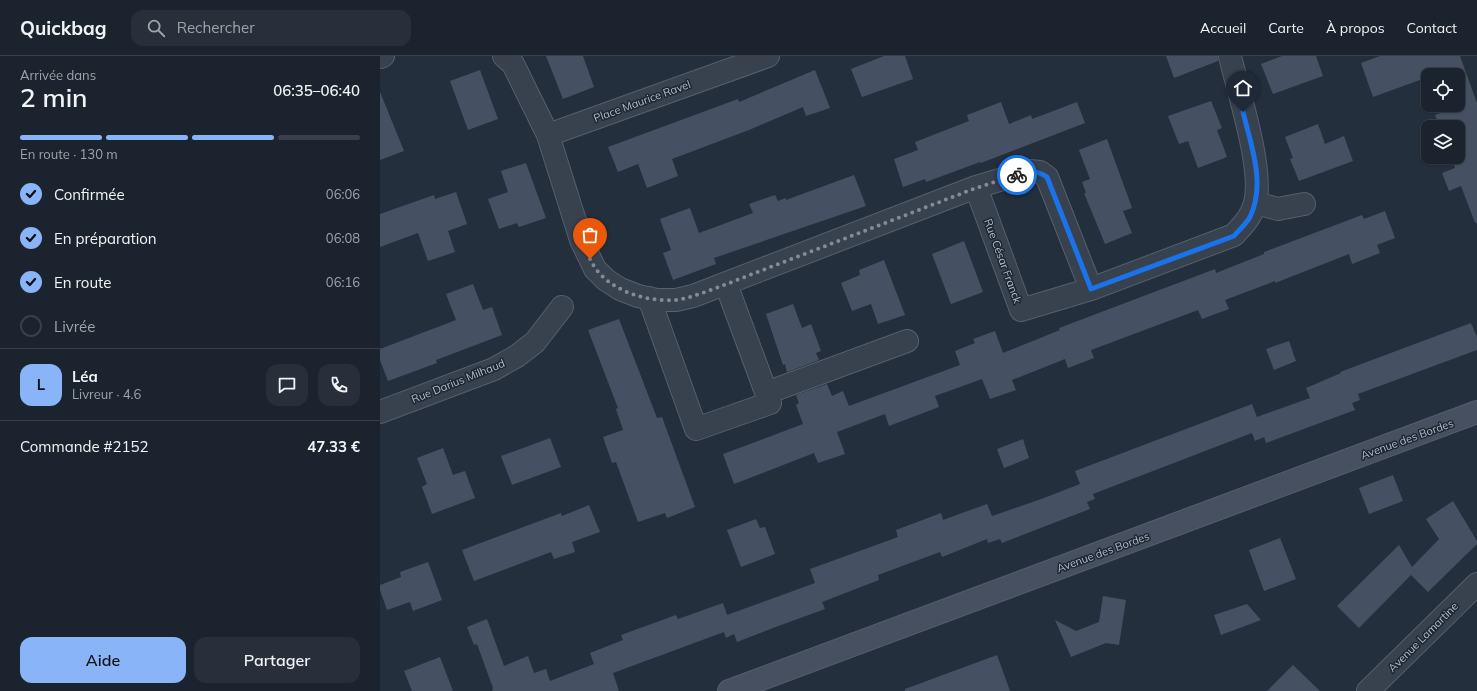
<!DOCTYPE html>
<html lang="fr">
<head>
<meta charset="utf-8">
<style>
  body { margin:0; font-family:Mulish,sans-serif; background:#282f3a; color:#f1f3f6; height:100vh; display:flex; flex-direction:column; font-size:15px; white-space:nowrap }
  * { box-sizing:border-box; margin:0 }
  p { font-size:13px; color:#a0a4aa }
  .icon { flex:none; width:22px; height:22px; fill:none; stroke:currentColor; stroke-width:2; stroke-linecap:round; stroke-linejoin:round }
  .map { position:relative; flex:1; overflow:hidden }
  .drawer { display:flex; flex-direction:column; background:#1b232e; width:380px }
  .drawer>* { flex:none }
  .fabs { position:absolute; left:1041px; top:12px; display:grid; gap:8px }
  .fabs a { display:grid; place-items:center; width:44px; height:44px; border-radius:8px; background:#1b232e; box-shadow:0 1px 3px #0004,0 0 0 1px #39404a; font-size:20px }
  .pin { position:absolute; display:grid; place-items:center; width:34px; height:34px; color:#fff; margin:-41px -17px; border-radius:50% 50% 50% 0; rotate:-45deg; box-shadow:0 0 4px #0007 }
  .pin .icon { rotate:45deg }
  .courier { position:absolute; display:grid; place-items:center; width:40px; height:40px; margin:-20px; border:3px solid #1a73e8; border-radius:50%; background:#fff; color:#222; box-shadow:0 1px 5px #0007 }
  .overview em { font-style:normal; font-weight:600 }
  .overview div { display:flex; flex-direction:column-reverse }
  .overview { display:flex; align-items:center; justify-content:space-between; height:68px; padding:0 20px }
  h1 { font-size:26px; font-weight:600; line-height:30px }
  .bar { display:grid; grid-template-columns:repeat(4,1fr); gap:6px 4px; align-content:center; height:48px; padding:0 20px }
  .bar i { height:5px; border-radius:3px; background:#39404a }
  .bar .current { background:#8ab4f8 }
  .bar p { grid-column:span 4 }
  .line { display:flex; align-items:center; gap:10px; padding:0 20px; border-top:1px solid #39404a }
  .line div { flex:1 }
  .round { display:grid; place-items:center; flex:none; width:42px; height:42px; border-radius:12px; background:#282f3a }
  ol { padding:0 20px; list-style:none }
  li { display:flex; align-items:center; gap:12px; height:44px }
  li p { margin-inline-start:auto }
  li .icon { padding:4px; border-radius:50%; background:#8ab4f8; color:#111; stroke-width:4 }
  li:last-child { color:#a0a4aa }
  li i { width:22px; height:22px; border:2px solid #39404a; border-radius:50% }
  .primary-button { display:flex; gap:8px; margin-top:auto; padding:8px 20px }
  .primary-button a { flex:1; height:46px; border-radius:12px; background:#8ab4f8; color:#111; font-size:16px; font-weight:600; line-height:46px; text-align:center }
  .primary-button a+a { background:#282f3a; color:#f1f3f6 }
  header { display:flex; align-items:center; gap:24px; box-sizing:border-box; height:56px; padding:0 20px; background:#1b232e; border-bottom:1px solid #39404a }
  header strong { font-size:19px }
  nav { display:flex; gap:22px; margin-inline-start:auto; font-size:14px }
  .search { width:280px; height:36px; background:#282f3a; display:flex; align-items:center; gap:10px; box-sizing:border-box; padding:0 14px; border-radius:12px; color:#a0a4aa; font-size:15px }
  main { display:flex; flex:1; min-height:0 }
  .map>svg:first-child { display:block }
  .building { fill:#455162 }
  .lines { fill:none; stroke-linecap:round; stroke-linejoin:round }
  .street-casing { stroke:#565f6c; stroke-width:24 }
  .secondary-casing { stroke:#565f6c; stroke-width:24 }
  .street { stroke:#38414e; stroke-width:22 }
  .secondary { stroke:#465061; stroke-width:22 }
  .done { stroke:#828b98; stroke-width:4; stroke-dasharray:0 7.2 }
  .route { stroke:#1a73e8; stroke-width:5 }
  .labels { text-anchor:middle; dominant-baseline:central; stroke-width:3; stroke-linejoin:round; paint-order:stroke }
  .street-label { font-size:11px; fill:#b4bcc9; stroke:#1d2633 }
</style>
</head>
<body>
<header>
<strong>Quickbag</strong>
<div class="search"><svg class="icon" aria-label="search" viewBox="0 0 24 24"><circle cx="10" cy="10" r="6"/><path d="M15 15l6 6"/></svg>Rechercher</div>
<nav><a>Accueil</a><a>Carte</a><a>À propos</a><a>Contact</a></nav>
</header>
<main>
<section class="drawer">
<div class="overview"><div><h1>2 min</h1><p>Arrivée dans</p></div><em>06:35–06:40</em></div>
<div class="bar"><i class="current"></i><i class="current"></i><i class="current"></i><i></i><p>En route · 130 m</p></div>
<ol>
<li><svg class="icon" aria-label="check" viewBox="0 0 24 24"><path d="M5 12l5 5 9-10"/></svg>Confirmée<p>06:06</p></li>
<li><svg class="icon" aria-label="check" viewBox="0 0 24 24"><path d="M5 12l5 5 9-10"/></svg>En préparation<p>06:08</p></li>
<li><svg class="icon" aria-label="check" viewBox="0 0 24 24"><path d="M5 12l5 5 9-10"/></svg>En route<p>06:16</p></li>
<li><i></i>Livrée</li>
</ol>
<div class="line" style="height:72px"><b class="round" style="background:#8ab4f8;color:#111">L</b><div><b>Léa</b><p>Livreur · 4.6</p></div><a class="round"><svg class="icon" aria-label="chat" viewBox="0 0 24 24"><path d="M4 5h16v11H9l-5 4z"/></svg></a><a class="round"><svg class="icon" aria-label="phone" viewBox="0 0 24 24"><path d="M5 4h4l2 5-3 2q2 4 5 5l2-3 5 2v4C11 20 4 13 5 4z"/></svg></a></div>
<div class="line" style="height:52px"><div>Commande #2152</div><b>47.33 €</b></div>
<div class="primary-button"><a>Aide</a><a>Partager</a></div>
</section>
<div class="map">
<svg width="1097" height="635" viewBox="0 0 1097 635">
  <rect width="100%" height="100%" fill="#242f3e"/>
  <path class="building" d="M166 0H203L214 31 183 43Z
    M504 0H525L533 23 482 41 471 13Z
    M786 0H838V5L794 22Z
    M902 0H936L943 20 893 38 881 8Z
    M1000 0H1080L1097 47V167H1095L1081 130 1069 135 1062 117 1075 112 1071 101H1078V71H1060L1055 59 1078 51V19H1048V21L993 41 981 7Z
    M100 14 118 63 88 74 70 25Z
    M435 14 450 52 426 60 423 51 369 74 292 103 298 120 267 132 258 108 238 116 228 91 358 43 359 46Z
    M0 36 24 95 0 104Z
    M831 45 842 72 837 74 847 101 818 112 808 85 799 88 788 60Z
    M621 46 629 68 651 59 652 63 697 46 705 67 601 107 600 106 546 126 545 123 523 131 514 103 538 94 535 86 589 65 587 59Z
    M938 68 945 88 964 80 973 105 919 125 910 103 913 102 905 81Z
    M727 83 752 152 743 155 752 177 725 188 704 137H706L702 126 710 123 699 94Z
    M146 107 166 162 139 171 137 167 119 173 108 143 128 136 121 115Z
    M474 119 486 150 334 202 336 208 293 224 283 197 291 194 280 163 310 152 319 177 373 157 369 148 395 139 398 145 406 142V144Z
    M76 136 87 168 68 175 75 196 48 205 38 177 0 191V158L54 139 55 143Z
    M1005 155 1015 182 997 189 1000 197 972 208 969 198 895 227V225L845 244 849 253 822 263 818 254 711 294 714 302 688 312 685 303 632 324 636 334 610 343 602 323 555 340 559 351 509 370 505 358 457 376 465 398 438 407 434 397 354 428 343 398 423 368 416 349 419 347 416 339 447 328 452 340 463 335 469 350 580 309 575 295 595 287 593 283 615 275 623 297 680 274 679 272 835 213 836 217 884 198V196L982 159 984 163Z
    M584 185 603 236 571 248 552 198Z
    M504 204 525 259 498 268 491 248 472 255 461 227 480 219 479 214Z
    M93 228 103 254 112 251 122 279 56 304 57 307 8 325 0 304V293L76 264 66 238Z
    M413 248 422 272 431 268 441 295 436 297 439 304 407 316 405 308 403 309 386 258Z
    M239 263 277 362 282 361 315 451 287 462 285 457 258 466 236 406 232 407 223 381 243 374 236 353 238 352 208 274Z
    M1091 267 1097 281V294L978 338 980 344 972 347 975 354 886 387 884 381 875 385 872 377 713 438 715 443 707 446 710 453 658 473 622 487 620 483 608 487 607 483 562 501 560 496 498 519 499 524 442 546 445 553 393 572 357 586 354 578 346 582 344 576 233 617 239 635H112L113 632 97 588 94 589 87 571 107 563 124 610 148 600 154 617 166 613 170 625 214 608 210 597 243 584 241 579 296 559 298 563 343 547 347 559 435 527 430 513 518 481 516 474 561 457 563 464 607 448 612 460 664 442 700 428 695 415 872 348 877 361 930 342 926 332 961 317 960 316Z
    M909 285 916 305 894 314 886 293Z
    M170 382 181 411 132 429 121 400Z
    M643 383 649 402 624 412 617 393Z
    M63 392 73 419 85 415 95 442 52 458 42 431 47 428 37 402Z
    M1013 419 1023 445 989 458 979 432Z
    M1073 445 1097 485V488L1048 536 1031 519 979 572 957 550 1019 489 1032 511 1059 483 1046 463Z
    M209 449 220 476 192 486 195 496 174 503 171 496 94 525 82 494 181 457 182 460Z
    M376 463 380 472 385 471 395 498 361 511 347 474Z
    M900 482 916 523 884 535 869 494Z
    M48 506 62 544 33 555 30 546 7 554 0 534V529L21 521 20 516Z
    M723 540 746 544 739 589 726 587 691 601 675 564 696 575 719 566Z
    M867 548 881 564 841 579 834 559Z
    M617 599 630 635H525V633Z
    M60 601 73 635H32L24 615Z
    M913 609 940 635H887Z"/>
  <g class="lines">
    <g class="street-casing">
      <path id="street" d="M124 0 133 8 168 79 201 184 215 213 226 224 240 233 258 240 277 244H296L313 240 596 131 650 115 660 116 667 121 711 233
        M0 1 3 0
        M168 79 388 0
        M596 131 641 254 711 233 854 179C863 169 872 160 875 147 884 113 858 36 850 0
        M875 147 898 153 924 148
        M269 242 316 373 390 347 346 228
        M386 337 527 285
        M0 356 114 313 137 300 155 286 182 251
        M988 635 1097 528"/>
    </g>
    <g class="secondary-casing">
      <path id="secondary" d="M349 635 1097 356"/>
    </g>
    <use href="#street" class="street"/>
    <use href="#secondary" class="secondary"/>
  </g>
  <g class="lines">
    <path class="done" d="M210 203C224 233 263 246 295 244 307 243 319 238 331 234L596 132 637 119"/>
    <path class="route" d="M637 119C649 115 657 114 667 121L711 233 854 180C859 174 866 168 870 161 886 128 871 89 863 56"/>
  </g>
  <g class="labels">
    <g class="street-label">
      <text transform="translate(262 45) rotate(-20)">Place Maurice Ravel</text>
      <text transform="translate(623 205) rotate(70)">Rue César Franck</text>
      <text transform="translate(78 325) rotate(-22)">Rue Darius Milhaud</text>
      <text transform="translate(1027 383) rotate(-20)">Avenue des Bordes</text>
      <text transform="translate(723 496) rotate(-20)">Avenue des Bordes</text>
      <text transform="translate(1043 581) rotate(-45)">Avenue Lamartine</text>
    </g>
  </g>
</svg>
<div class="fabs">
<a><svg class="icon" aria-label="locate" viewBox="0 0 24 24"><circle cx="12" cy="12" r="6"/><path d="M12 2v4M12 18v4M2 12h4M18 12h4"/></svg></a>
<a><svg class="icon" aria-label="layers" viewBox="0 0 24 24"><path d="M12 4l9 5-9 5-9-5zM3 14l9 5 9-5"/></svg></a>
</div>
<div class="pin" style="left:210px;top:203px;background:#ea580c"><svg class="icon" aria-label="bag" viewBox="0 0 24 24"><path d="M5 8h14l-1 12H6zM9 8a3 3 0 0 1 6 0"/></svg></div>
<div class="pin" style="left:863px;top:56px;background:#1f2937"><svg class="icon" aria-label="home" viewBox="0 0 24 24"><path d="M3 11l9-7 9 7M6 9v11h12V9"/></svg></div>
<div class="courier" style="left:637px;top:119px"><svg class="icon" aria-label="bike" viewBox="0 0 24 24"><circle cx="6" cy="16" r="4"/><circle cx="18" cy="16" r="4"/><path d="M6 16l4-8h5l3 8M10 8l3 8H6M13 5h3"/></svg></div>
</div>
</main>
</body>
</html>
